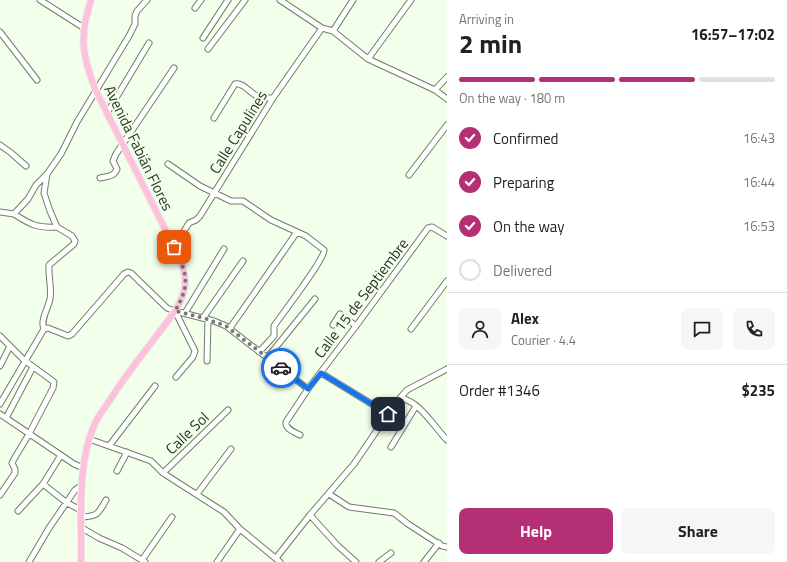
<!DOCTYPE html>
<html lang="en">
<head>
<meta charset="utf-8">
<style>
  body { margin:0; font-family:"Titillium Web",sans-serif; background:#f6f6f6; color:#222; height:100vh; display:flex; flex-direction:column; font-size:15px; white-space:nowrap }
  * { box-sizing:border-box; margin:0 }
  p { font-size:13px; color:#767676 }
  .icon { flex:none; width:22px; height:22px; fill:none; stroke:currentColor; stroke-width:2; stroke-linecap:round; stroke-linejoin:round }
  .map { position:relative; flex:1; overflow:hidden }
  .sheet { display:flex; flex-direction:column; background:#fff; width:340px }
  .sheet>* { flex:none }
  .pin { position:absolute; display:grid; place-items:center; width:34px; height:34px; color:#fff; margin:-17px; border-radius:8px; box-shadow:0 2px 6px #0006 }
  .courier { position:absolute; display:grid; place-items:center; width:40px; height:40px; margin:-20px; border:3px solid #1a73e8; border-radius:50%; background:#fff; color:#222; box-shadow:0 1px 5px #0007 }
  .overview em { font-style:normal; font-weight:700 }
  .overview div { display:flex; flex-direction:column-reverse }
  .overview { display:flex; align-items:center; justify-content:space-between; height:68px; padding:0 12px }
  h1 { font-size:26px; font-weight:700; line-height:30px }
  .bar { display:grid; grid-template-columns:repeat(4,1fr); gap:6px 4px; align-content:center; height:48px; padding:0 12px }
  .bar i { height:5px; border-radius:3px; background:#e0e0e0 }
  .bar .selected { background:#b52f75 }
  .bar p { grid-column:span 4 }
  .line { display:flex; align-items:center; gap:10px; padding:0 12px; border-top:1px solid #e0e0e0 }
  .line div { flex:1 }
  .round { display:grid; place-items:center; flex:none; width:42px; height:42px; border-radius:8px; background:#f6f6f6 }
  ol { padding:0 12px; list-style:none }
  li { display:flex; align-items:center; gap:12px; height:44px }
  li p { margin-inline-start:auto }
  li .icon { padding:4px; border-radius:50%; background:#b52f75; color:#fff; stroke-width:4 }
  li:last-child { color:#767676 }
  li i { width:22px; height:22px; border:2px solid #e0e0e0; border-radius:50% }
  .button { display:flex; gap:8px; margin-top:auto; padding:8px 12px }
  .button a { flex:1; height:46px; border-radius:8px; background:#b52f75; color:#fff; font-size:16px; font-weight:700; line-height:46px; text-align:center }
  .button a+a { background:#f6f6f6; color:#222 }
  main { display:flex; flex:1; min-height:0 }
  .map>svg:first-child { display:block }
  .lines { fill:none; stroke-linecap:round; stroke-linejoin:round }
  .minor-casing { stroke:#6f7e68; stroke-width:7 }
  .major-casing { stroke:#eaeaea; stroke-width:8 }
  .minor { stroke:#fff; stroke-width:5 }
  .major { stroke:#fec0da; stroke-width:6 }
  .done { stroke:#717a6d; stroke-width:4; stroke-dasharray:0 7.2 }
  .route { stroke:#1a73e8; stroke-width:5 }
  .labels { text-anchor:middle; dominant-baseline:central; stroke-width:4; stroke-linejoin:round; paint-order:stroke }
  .street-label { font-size:15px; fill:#2c3229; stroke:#f1ffeb }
</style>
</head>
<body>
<main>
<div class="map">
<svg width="447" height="562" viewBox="0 0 447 562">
  <rect width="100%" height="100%" fill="#f1ffeb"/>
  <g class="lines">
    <g class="minor-casing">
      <path id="minor" d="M40 0 84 28
        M280 0 322 28 333 31 368 59 435 90 447 99
        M195 8 201 0
        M333 31 353 0
        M0 32 37 80
        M203 38 228 0
        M208 49 245 0
        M368 59 411 0
        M435 90 447 77
        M107 113 149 43
        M214 118 235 84C243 82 250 93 257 96 262 99 267 98 273 98
        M0 145 10 152 26 166
        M168 164 200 186 231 201H243L271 220 306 236 324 250C325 259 282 314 274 326V336L259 352
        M409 175 447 125
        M100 178C108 176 114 177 117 169L113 161 116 154 174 68
        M0 212 14 214 28 199 36 185 46 175
        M14 214C31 225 37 228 57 227
        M174 247 189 223 196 220 200 216 273 98 322 28
        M175 311 195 351 193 357 176 377
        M185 313 224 249
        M203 318 243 261
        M333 325 340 314 356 326
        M230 328 297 232
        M44 329C40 320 48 309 50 299 52 288 48 276 49 265L74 244 75 241 72 236 57 227 50 211 44 193 47 174 61 154 77 122 129 36 135 24V16L137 11 147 0
        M44 329 48 328 68 336 72 334 124 274 128 272 131 273 167 308 175 311 214 321 226 326 308 389
        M411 329 447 281
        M0 336 24 360 54 382 53 388 29 434 14 459 12 463 15 469V473L0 495
        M267 358 315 299
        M207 361 208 319
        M0 366 10 346
        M321 373 388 414
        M400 398 407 390 447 369
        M0 404 44 329
        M0 414 74 464 83 468
        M6 418 33 367
        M300 435C294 432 285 429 286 422L308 389 356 326 428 228 432 227 447 236
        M89 439 151 461 163 473 224 512 240 529 280 562
        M109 446 155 386
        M391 447 416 406
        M117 471 127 452
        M163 473 228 410
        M43 484 67 503 81 510
        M197 494 231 449
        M329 494 349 507 394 513 408 524 442 546 447 547
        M18 511 43 484 61 455
        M310 515 337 545 356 562
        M82 517C98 516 98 514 106 500
        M82 528 99 538 122 548 145 562
        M276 558 310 515 354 464 388 414 400 398C420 401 434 427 447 440
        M142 560 172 517
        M29 562 49 528 75 490 81 486
        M217 562 240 529
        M379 562 391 553
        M424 562 439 543"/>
    </g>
    <g class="major-casing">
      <path id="major" d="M81 562C82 516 76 467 95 423 99 415 105 407 110 400 129 369 154 341 175 311 187 291 188 281 180 259L96 91C82 56 79 36 91 0"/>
    </g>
    <use href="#minor" class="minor"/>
    <use href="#major" class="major"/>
  </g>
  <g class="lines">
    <path class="done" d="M174 247C187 274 191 284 175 311L204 318 226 326 281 368"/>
    <path class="route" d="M281 368 308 389 321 373 388 414"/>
  </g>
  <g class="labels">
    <g class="street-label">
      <text transform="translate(238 132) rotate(-58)">Calle Capulines</text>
      <text transform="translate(139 148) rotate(64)">Avenida Fabián Flores</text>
      <text transform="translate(361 298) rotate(-53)">Calle 15 de Septiembre</text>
      <text transform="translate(187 433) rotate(-44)">Calle Sol</text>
    </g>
  </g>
</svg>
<div class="pin" style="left:174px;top:247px;background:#ea580c"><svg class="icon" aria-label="bag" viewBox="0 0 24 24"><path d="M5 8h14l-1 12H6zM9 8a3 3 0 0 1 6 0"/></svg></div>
<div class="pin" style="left:388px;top:414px;background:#1f2937"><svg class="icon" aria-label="home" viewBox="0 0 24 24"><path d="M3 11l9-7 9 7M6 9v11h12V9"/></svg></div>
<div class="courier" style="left:281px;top:368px"><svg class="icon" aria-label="car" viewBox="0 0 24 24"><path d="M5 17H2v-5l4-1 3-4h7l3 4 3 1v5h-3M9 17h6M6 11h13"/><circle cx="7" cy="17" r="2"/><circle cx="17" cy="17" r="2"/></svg></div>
</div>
<section class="sheet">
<div class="overview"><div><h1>2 min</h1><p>Arriving in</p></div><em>16:57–17:02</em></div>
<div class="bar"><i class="selected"></i><i class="selected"></i><i class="selected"></i><i></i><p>On the way · 180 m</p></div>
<ol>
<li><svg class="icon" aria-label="check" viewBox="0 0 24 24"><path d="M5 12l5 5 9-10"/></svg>Confirmed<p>16:43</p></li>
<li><svg class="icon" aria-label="check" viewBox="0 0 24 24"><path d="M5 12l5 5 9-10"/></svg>Preparing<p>16:44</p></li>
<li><svg class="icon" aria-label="check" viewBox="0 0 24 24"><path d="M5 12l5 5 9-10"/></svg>On the way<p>16:53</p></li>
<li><i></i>Delivered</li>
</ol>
<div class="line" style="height:72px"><a class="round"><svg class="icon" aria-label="person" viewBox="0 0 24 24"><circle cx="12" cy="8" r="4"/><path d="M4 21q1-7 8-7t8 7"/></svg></a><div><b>Alex</b><p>Courier · 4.4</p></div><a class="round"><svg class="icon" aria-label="chat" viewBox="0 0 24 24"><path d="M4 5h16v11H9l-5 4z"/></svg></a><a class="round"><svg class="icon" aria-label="phone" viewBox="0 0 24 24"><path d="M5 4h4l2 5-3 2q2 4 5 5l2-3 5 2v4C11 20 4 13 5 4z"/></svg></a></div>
<div class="line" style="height:52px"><div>Order #1346</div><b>$235</b></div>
<div class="button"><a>Help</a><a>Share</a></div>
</section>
</main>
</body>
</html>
